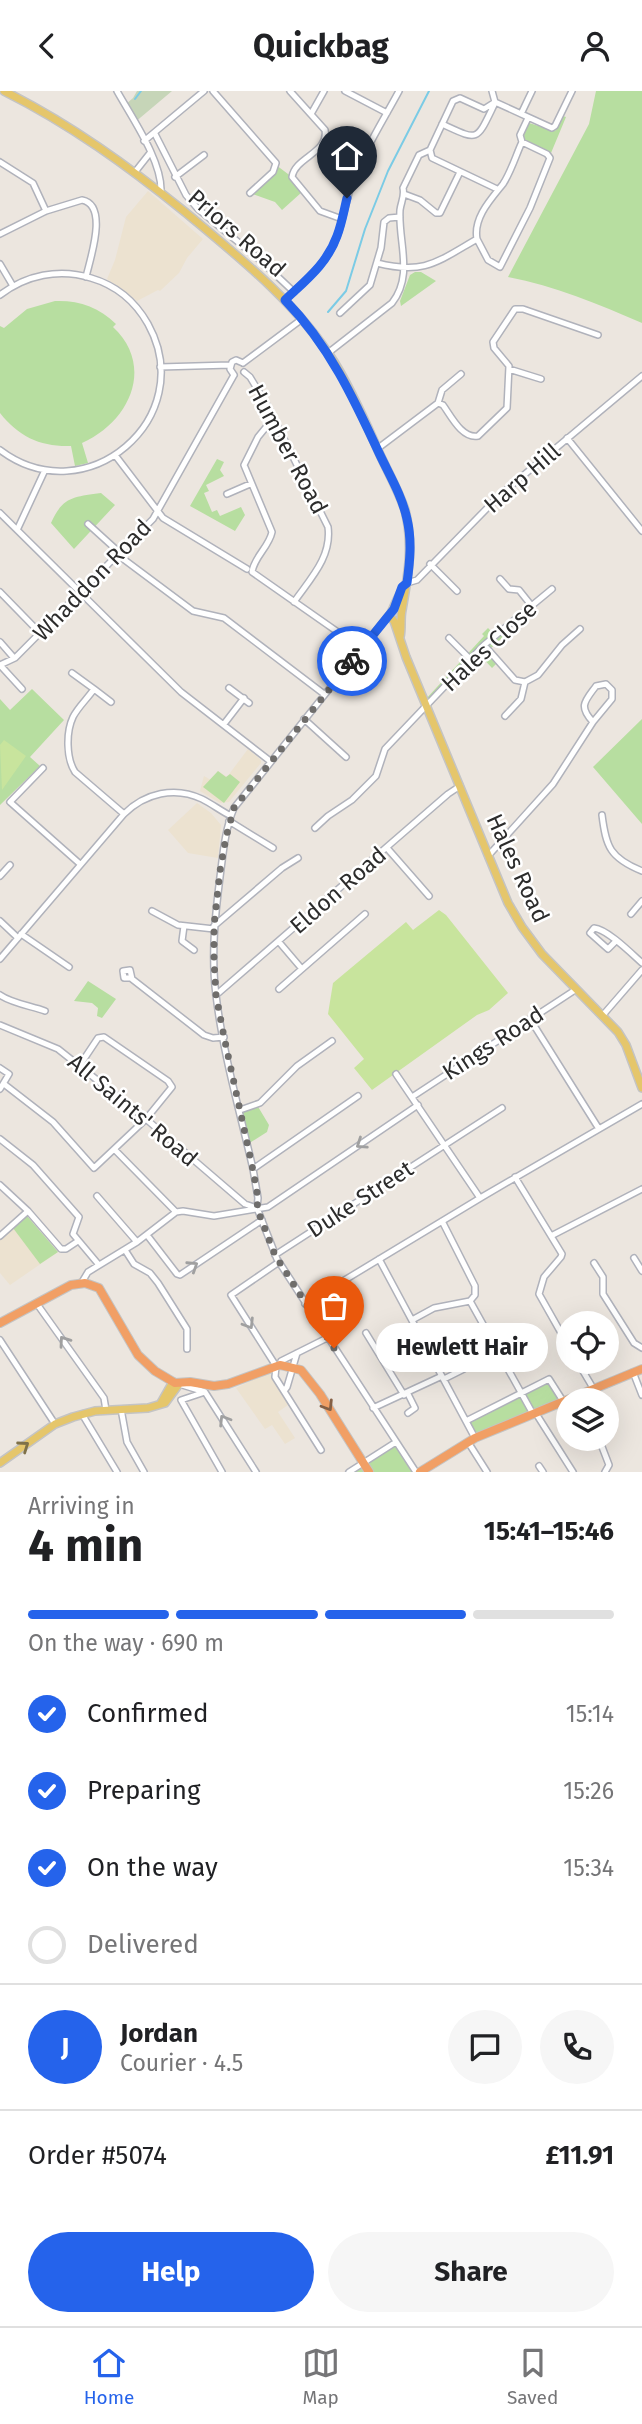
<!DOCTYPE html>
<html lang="en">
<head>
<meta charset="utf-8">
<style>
  body { margin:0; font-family:"Fira Sans",sans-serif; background:#f6f6f6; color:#202124; height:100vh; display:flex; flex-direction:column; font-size:26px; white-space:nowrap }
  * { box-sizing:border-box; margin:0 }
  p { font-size:23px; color:#757577 }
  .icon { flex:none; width:38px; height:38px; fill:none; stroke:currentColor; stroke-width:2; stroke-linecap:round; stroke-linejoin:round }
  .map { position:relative; height:1381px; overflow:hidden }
  .sheet { display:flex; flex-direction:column; background:#fff; flex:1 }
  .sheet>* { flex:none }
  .buttons { position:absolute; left:556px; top:1220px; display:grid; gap:14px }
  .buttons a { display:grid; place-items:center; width:63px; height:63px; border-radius:50%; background:#fff; box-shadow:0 7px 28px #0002; font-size:35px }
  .pin { position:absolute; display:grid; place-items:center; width:60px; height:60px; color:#fff; margin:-72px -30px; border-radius:50% 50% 50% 0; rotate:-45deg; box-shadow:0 0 7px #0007 }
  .pin .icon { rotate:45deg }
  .courier { position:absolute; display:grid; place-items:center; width:70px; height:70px; margin:-35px; border:5px solid #2563eb; border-radius:50%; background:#fff; color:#222; box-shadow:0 2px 9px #0007 }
  .bubble { position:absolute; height:49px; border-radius:24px; background:#fff; box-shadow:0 7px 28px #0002; font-size:23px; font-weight:700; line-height:49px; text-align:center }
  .overview em { font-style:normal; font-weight:700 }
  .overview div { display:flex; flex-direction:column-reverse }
  .overview { display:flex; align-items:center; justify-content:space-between; height:119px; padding:0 28px }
  h1 { font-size:46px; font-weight:700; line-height:52px }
  .bar { display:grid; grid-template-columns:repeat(4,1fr); gap:10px 7px; align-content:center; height:84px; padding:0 28px }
  .bar i { height:9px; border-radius:5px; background:#e0e0e0 }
  .bar .current { background:#2563eb }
  .bar p { grid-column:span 4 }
  .line { display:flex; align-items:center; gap:18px; padding:0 28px; border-top:2px solid #e0e0e0 }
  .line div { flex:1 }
  .round { display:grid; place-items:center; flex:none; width:74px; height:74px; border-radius:37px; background:#f6f6f6 }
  ol { padding:0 28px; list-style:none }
  li { display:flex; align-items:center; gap:21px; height:77px }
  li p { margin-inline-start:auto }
  li .icon { padding:7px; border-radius:50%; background:#2563eb; color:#fff; stroke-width:4 }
  li:last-child { color:#757577 }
  li i { width:38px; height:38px; border:4px solid #e0e0e0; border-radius:50% }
  .button { display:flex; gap:14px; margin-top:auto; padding:14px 28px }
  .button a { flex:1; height:80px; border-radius:42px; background:#2563eb; color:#fff; font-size:28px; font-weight:700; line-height:80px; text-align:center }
  .button a+a { background:#f6f6f6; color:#202124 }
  header { display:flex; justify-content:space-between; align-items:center; height:91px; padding:0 28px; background:#fff; font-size:32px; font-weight:700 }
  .dock { display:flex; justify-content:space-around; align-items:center; height:98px; border-top:2px solid #e0e0e0; background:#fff; font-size:19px; color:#757577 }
  .dock a { display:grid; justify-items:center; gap:4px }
  .dock .current { color:#2563eb }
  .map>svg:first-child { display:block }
  .education { fill:#ece2d0 }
  .green { fill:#b7dea0 }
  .cemetery { fill:#c6d5b8 }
  .pitch { fill:#c8e49d }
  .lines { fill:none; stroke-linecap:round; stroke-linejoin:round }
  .stream { stroke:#7bcbe5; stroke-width:2 }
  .minor-casing { stroke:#b0b2bb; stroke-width:8 }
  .major-casing { stroke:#c4c4c4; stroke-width:10 }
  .highway-casing { stroke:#c4c4c4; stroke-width:10 }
  .minor { stroke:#fff; stroke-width:5 }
  .major { stroke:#e5c66b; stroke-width:7 }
  .highway { stroke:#f19f65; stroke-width:8 }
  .oneway { stroke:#a0a0a0 }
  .oneway2 { stroke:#856046 }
  .oneway3 { stroke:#7f7148 }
  .done { stroke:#6f6d6b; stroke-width:7; stroke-dasharray:0 12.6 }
  .route { stroke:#2563eb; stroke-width:9 }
  .labels { text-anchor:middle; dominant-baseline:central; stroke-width:5; stroke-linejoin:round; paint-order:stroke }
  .street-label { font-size:23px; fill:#2c2c2c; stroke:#fff }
</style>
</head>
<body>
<header><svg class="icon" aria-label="back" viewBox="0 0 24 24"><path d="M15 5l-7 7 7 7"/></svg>Quickbag<svg class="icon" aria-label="person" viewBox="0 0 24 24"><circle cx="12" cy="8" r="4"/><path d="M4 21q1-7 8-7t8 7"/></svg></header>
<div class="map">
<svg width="642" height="1381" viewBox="0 0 642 1381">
  <rect width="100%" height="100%" fill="#ece6df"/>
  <path class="education" d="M148 100 203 148 187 167 179 182 160 200 158 199 137 210 107 188 115 169 126 126Z
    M248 658 261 669V672L229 711 220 712 200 700 204 685 211 689 218 680 227 686Z
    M197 712 211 722 221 734 218 767 188 762 168 739Z
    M27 1125 58 1161 10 1194 0 1182V1148Z
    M269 1281 288 1314 278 1321 295 1347 285 1353 272 1334 265 1338 236 1297Z"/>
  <path class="green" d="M596 0H642V232C598 213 555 195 508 186L589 33Z
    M563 25 566 26 551 62 525 50 523 46 529 32 555 40Z
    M276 74 292 86 302 101 282 119 275 111 250 102Z
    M415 181H421L436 190 401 215 400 210 410 184Z
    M55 210C78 209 99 216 116 233L113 236C155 275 130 331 82 352L88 372 75 375 71 355C41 356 19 346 0 322V235L4 237 27 218Z
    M217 368 224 371 220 379 224 385 206 394 209 400 204 402 212 421 217 419 220 425 241 416 245 424 235 440 190 415Z
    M101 402 115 414 74 458 51 432C63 405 74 406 101 402Z
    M488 537 495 544 502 538 507 542 489 559 499 570 492 577 477 561 427 614 425 609 484 545 482 543Z
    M32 598 64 629 30 666 40 675 0 714V608L10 619Z
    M642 628V733L593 676Z
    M218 680 226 686 230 683 240 691 224 712 203 696Z
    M88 890 116 908 102 927 97 925 98 917 92 912 74 910Z
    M257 1014 269 1034 267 1041 251 1051H247L240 1019Z
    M27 1125 58 1161 40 1173 13 1137Z
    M549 1288 563 1310 475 1347 466 1330Z
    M396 1351 416 1381H349Z"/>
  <path class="cemetery" d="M137 0H172L134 32 125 14 133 7Z"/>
  <path class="pitch" d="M4 649 26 665 2 699 0 654Z
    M439 819 446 824 508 902 489 919 477 924 372 999 354 977 364 968 328 923 333 892 406 831 413 839Z"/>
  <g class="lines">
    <path class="stream" d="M135 8 141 0
      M328 221 346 200 365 138 388 80 429 0"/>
    <g class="minor-casing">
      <path id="minor" d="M117 0C132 27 163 71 161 102
        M213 0 276 72 273 81 250 102
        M290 0 325 39C329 62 295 66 292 86L320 120 342 128
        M345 0 387 22
        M492 0 495 11
        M495 11 552 37 555 35 572 0
        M311 23 324 0
        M521 23 532 0
        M442 33C479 50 476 51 494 14
        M155 43 186 104 198 118 260 169 294 201
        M144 50 204 0
        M430 59 432 67 497 98
        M0 71 33 92 46 120
        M135 81 150 62
        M175 86 204 64
        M404 103 420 109 436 122H440L460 81
        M0 143 46 120 82 109C109 114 90 168 86 186
        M477 148 488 169 500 176 530 117 550 67 547 63 522 51
        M377 172C424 184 437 171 477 148 473 127 491 108 503 93 511 81 516 64 522 51L520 44 528 27
        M0 173 13 195
        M0 204C26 184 59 177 91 187 115 194 135 210 148 233 200 327 86 424 0 359
        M285 209C306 189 328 172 338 143 344 124 347 105 354 86 366 56 384 28 399 0
        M340 222 370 194 381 157 384 131 389 127 400 126
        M328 262 392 212C414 184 398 151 400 119 401 111 405 105 403 97L419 64 430 59 453 10 460 7 484 18 495 11
        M243 272 302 228
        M160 276 230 274
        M509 278 541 288
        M244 281 250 286 267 314 328 436C332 466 310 488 294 511
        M234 284 230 278 232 271 236 269 243 272
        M438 312 443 314C451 325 462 348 478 345L507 317 509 275 494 257 493 251 515 218H523L598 244
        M438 312 442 299 461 283
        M267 335 258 346 244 374 272 441C269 456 254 466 252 481L362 558
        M567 347 642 440
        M377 358 438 312
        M115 364 163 427 247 478
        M227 403 250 393
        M0 422 181 601 270 670
        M88 433 120 462
        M18 437 45 379
        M118 464 193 520 224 527 324 603
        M430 473 457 500
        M500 488 509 498 519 499 531 514
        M407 492 417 489 500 404 642 285
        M0 501 40 542
        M390 522 234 717C225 738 223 763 220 786 215 825 211 865 216 904 223 963 240 1021 253 1078L258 1107 257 1117 277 1168 416 1381
        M449 547 470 568
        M0 551 14 567
        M484 554 515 589 525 591 538 584 562 554 580 538
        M0 574 15 567 153 428 234 284
        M0 574 22 598
        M72 582 94 598C88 607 78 616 73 626 66 641 66 667 75 681L124 723
        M229 597 249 612
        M94 598 111 611
        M505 625 521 608 525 591
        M304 628 346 666
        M224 633 244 607
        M43 677 10 711 80 773
        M602 724C606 756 610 767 642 780
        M229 730 273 757
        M315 737 328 725 352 709 376 685 385 658 484 554 552 498
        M387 757 429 805
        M488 765 553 693 593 631 612 608V599L606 593 596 595C585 610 578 615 593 631
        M0 785 10 774
        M152 820 178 834 214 838
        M631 823 642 810
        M0 830 18 847
        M184 835 182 850 194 859
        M214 835 282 777 298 767
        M21 843 69 876
        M616 850 608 858 590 842 594 837C607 838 631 862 642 872
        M279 851 302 878
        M0 868 124 723C145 702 175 695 202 708 212 713 221 720 231 725
        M131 887H124L123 880 130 879 132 888 204 944 213 947 224 946
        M279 898 365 823
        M0 904C11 912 31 915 45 920
        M216 904 448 703 460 695
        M603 924 642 879
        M530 928 599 1038
        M0 934 58 958 146 1028 245 1113 254 1116
        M0 977 9 983 0 998
        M396 983 480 1107
        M4 993 53 1031 94 1077 146 1028 172 996 168 990 104 946 98 947 80 974
        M412 1006 575 899
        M240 1019 260 1012 297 975 332 950
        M0 1048 33 1074 79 1126 73 1143 99 1174
        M115 1059 176 1121
        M253 1078 358 1005
        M515 1086 562 1163 561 1166 544 1186 539 1203 569 1256
        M0 1094 28 1120 61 1158H66L78 1150
        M97 1105 137 1151
        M442 1130 475 1195V1204L470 1210
        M147 1144 177 1183 180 1184 262 1129
        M0 1145 28 1120
        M551 1145 642 1098
        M125 1159 134 1173 150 1182 158 1192 187 1238V1258
        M275 1164 502 1017
        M634 1167 642 1180
        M379 1168 475 1347
        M279 1171 231 1204 276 1275 275 1286 321 1359
        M594 1172 603 1186V1203L634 1252 642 1257
        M82 1191 88 1181 137 1151 176 1121 183 1120 214 1125 268 1116 418 1014
        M470 1210 533 1323
        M37 1213 104 1307 106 1319
        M305 1213 482 1106 642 1013
        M412 1229 434 1217 470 1210
        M366 1242 404 1304
        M0 1249 55 1333
        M472 1265 516 1241
        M577 1270 593 1297
        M280 1274 281 1270 327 1247
        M633 1281 642 1304
        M444 1288 464 1278
        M179 1293 205 1301 256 1381
        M284 1300 287 1296 297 1262
        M205 1301 181 1309 222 1381
        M408 1303 415 1317 408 1322
        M373 1317 442 1285
        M121 1318 127 1351 144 1381
        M535 1321 573 1381
        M82 1323 117 1381
        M466 1330 549 1288 563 1310
        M599 1348 609 1374 605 1381
        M468 1351 487 1381
        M539 1375 543 1381
        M349 1381 396 1351"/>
    </g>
    <g class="major-casing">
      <path id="major" d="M4 0C70 33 128 75 185 121 239 166 296 211 334 271 351 298 364 328 377 357 386 378 398 398 405 419 414 454 408 485 402 519 400 528 402 537 400 546
        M407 492C403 495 391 521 390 526L394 530 406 566 508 812 522 836 542 863 618 941 626 954 642 997
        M161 1312 173 1291
        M0 1372 55 1333 73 1326 95 1320 148 1317 165 1312 179 1293"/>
    </g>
    <g class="highway-casing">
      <path id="highway" d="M0 1232 71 1194 85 1192 99 1197 138 1264 155 1280 175 1292 190 1291 214 1295 228 1293 280 1274 301 1279 320 1303 369 1381
        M420 1381 475 1347 642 1278"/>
    </g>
    <use href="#minor" class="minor"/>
    <use href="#major" class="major"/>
    <use href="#highway" class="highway"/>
  </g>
  <defs><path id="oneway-chevron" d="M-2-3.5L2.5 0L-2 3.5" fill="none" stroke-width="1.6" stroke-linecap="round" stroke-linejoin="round" transform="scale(1.75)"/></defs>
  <g class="oneway">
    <use href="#oneway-chevron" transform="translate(361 1053) rotate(146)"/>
    <use href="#oneway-chevron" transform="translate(193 1175) rotate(-33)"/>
    <use href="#oneway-chevron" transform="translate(249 1233) rotate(58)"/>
    <use href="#oneway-chevron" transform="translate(64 1250) rotate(-125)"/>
    <use href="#oneway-chevron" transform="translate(224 1329) rotate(-122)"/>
  </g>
  <use class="oneway2" href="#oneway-chevron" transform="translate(328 1315) rotate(58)"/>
  <use class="oneway3" href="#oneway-chevron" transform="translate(24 1355) rotate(-35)"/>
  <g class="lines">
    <path class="done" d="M334 1257 275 1164 257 1117 258 1107 253 1079 224 946 216 904 214 870V835L220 780 226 746 234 717 352 570"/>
    <path class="route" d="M347 107C344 119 342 132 337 145 327 173 306 189 285 209 329 254 354 308 380 364 390 385 402 405 407 428 412 449 410 470 407 492L402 496 394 518 352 570"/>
  </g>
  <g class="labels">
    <g class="street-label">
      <text transform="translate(237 142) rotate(41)">Priors Road</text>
      <text transform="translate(288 358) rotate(62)">Humber Road</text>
      <text transform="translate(522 387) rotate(-41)">Harp Hill</text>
      <text transform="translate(92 489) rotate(-46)">Whaddon Road</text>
      <text transform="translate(489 555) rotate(-43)">Hales Close</text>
      <text transform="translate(518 777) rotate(65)">Hales Road</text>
      <text transform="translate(338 799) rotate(-41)">Eldon Road</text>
      <text transform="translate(493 952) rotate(-33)">Kings Road</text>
      <text transform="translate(133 1019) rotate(40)">All Saints' Road</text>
      <text transform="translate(360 1108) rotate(-33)">Duke Street</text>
    </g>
  </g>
</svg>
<div class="buttons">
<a><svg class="icon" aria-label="locate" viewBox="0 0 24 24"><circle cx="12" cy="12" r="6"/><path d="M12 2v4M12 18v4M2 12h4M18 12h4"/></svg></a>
<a><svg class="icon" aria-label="layers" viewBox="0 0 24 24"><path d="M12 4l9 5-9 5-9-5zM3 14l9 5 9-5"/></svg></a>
</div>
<div class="pin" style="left:334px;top:1257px;background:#ea580c"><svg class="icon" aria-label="bag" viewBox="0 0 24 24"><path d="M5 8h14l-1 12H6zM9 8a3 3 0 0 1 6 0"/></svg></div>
<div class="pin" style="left:347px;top:107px;background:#1f2937"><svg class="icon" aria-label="home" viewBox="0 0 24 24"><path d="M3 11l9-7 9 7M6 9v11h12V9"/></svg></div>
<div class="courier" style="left:352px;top:570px"><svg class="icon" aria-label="bike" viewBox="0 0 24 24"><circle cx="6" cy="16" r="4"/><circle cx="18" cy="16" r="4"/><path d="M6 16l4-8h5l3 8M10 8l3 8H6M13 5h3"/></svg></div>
<div class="bubble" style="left:376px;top:1232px;width:172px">Hewlett Hair</div>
</div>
<section class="sheet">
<div class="overview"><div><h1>4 min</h1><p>Arriving in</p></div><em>15:41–15:46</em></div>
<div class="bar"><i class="current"></i><i class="current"></i><i class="current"></i><i></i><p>On the way · 690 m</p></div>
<ol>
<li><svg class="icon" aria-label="check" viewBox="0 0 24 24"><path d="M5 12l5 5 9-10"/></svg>Confirmed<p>15:14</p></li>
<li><svg class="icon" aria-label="check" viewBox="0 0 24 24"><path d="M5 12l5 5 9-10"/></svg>Preparing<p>15:26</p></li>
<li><svg class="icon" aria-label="check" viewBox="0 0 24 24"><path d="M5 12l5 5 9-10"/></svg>On the way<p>15:34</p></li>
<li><i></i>Delivered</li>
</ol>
<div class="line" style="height:126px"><b class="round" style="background:#2563eb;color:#fff">J</b><div><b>Jordan</b><p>Courier · 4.5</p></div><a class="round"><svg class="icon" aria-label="chat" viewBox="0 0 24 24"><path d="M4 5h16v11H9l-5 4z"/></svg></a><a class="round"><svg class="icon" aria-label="phone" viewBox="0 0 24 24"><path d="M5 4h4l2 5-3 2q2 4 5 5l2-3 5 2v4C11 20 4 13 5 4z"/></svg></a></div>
<div class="line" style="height:91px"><div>Order #5074</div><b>£11.91</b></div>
<div class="button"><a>Help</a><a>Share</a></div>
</section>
<nav class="dock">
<a class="current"><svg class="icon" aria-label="home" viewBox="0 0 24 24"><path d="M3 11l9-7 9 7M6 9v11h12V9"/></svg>Home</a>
<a><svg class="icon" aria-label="map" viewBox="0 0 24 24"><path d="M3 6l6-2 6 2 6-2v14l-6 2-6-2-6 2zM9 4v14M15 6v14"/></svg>Map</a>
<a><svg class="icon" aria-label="saved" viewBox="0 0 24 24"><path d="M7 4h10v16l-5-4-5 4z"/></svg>Saved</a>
</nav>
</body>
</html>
